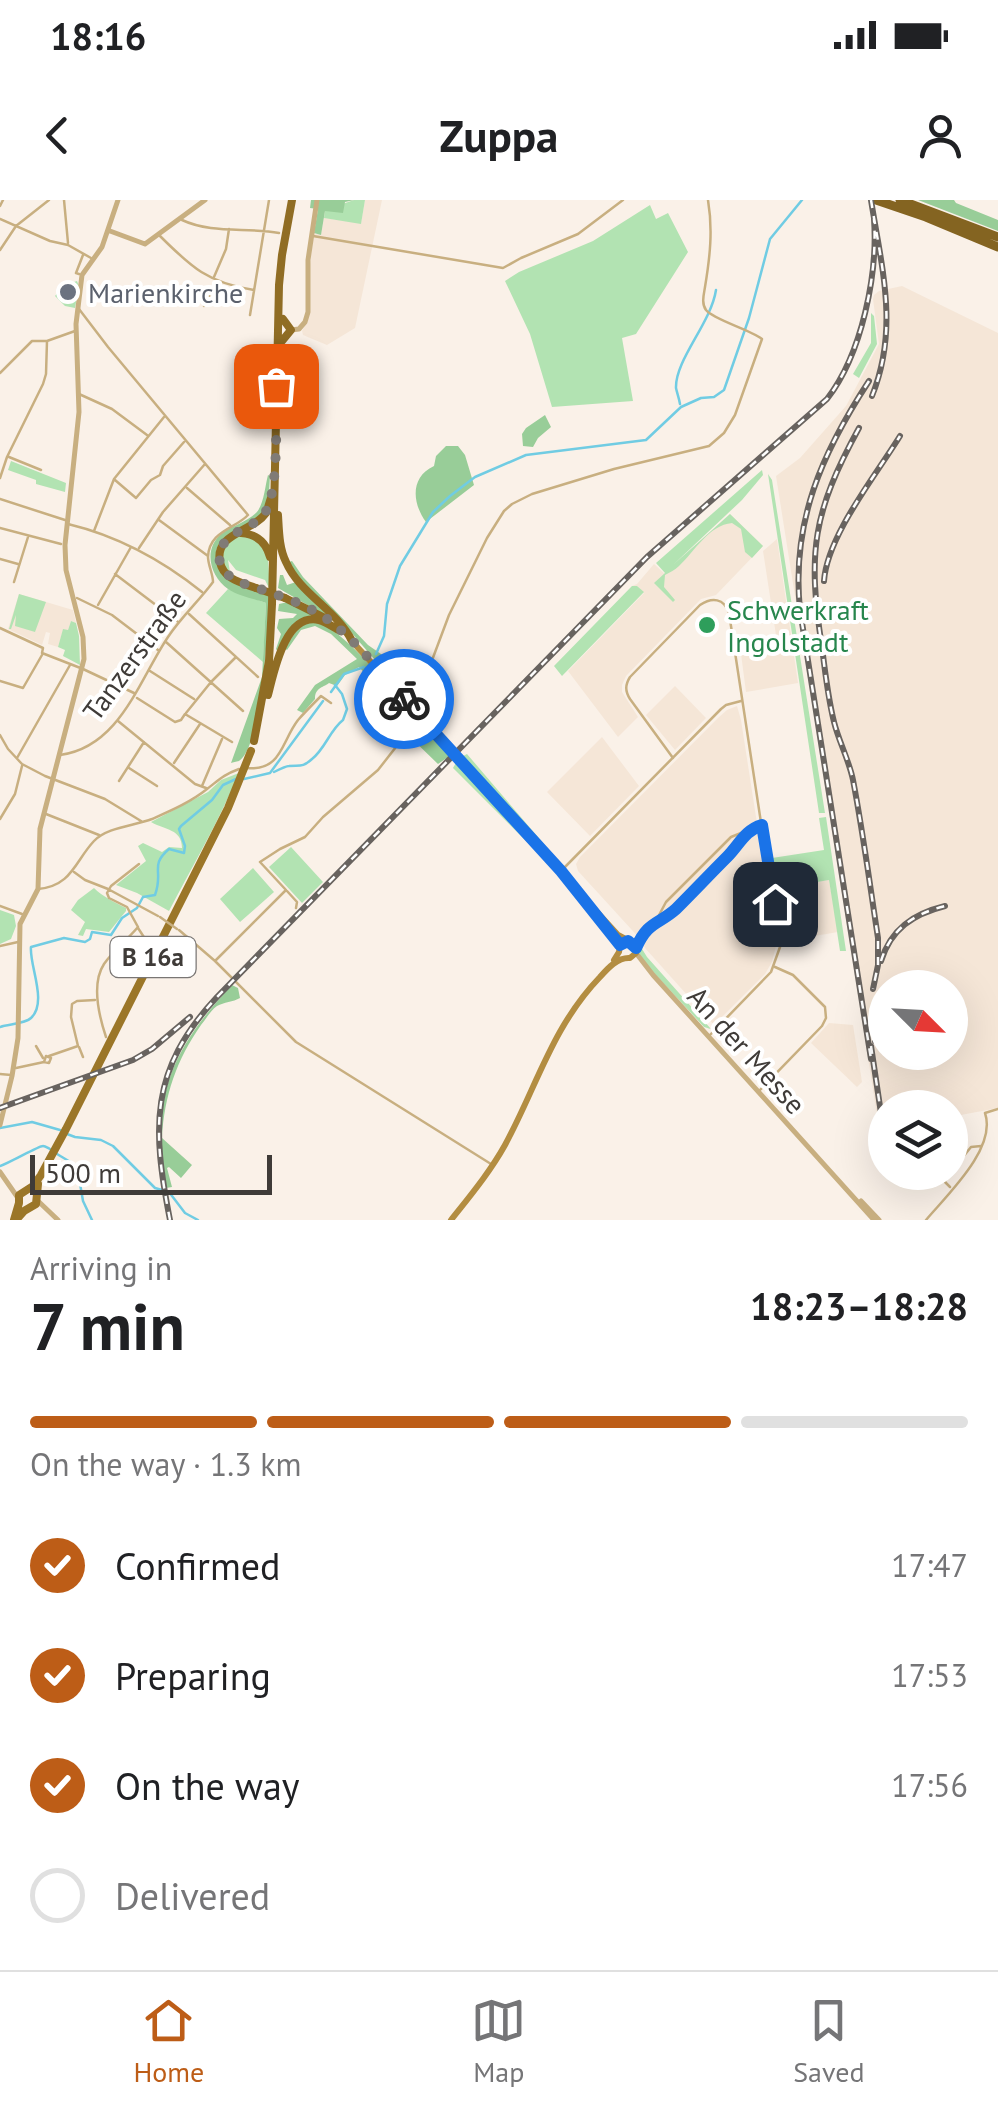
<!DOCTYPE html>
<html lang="en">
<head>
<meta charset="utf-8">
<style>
  body { margin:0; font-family:"PT Sans",sans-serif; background:#f6f6f6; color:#202124; height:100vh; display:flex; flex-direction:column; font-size:38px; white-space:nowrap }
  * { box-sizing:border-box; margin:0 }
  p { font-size:32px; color:#757577 }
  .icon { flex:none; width:55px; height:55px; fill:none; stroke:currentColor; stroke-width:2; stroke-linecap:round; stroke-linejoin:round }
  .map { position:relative; height:1020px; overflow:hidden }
  .side { display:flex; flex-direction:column; background:#fff; flex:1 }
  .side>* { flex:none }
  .needle { width:65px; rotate:114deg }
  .tools { position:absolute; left:868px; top:770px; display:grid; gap:20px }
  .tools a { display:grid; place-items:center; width:100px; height:100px; border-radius:50%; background:#fff; box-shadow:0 10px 40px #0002; font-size:50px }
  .scale { position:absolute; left:30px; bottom:25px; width:242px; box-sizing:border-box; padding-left:10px; border:5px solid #3f3b38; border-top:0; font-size:28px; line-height:35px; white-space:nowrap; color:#3f3b38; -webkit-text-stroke:8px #fff; paint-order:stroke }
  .pin { position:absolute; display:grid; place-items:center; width:85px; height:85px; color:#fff; margin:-42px; border-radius:20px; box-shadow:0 5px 15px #0006 }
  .courier { position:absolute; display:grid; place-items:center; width:100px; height:100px; margin:-50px; border:8px solid #1a73e8; border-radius:50%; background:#fff; color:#222; box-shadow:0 2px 12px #0007 }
  .headline em { font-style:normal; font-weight:700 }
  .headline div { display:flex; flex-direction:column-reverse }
  .headline { display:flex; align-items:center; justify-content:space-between; height:170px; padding:0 30px }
  h1 { font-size:65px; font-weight:700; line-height:75px }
  .bar { display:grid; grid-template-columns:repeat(4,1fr); gap:15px 10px; align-content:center; height:120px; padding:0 30px }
  .bar i { height:12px; border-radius:8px; background:#e0e0e0 }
  .bar .active { background:#bd5d17 }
  .bar p { grid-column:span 4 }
  ol { padding:0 30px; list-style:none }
  li { display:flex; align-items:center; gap:30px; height:110px }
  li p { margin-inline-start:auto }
  li .icon { padding:10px; border-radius:50%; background:#bd5d17; color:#fff; stroke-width:4 }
  li:last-child { color:#757577 }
  li i { width:55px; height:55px; border:5px solid #e0e0e0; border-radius:50% }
  .status { display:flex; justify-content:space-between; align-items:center; height:70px; padding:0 50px; background:#fff; direction:ltr }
  .status svg { height:28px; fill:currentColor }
  header { display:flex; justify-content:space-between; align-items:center; height:130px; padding:0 30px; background:#fff; font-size:45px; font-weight:700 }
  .tab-bar { display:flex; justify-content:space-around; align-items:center; height:140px; border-top:2px solid #e0e0e0; background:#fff; font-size:28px; color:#757577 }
  .tab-bar a { display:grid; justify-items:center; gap:5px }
  .tab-bar .active { color:#bd5d17 }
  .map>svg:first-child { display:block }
  .built { fill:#f5e6d7; fill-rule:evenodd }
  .green { fill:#b2e3b2 }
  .forest { fill:#98cd98 }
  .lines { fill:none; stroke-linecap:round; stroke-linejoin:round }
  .stream { stroke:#70cce3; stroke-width:2.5 }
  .minor { stroke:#c8af80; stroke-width:2.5 }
  .tertiary { stroke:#c8af80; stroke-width:5 }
  .secondary { stroke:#b38d41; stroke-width:6 }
  .primary { stroke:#9b7628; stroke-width:8 }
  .trunk { stroke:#906d24; stroke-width:8 }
  .motorway { stroke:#846421; stroke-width:9 }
  .rail-casing { stroke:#68635f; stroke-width:6 }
  .rail { stroke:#fff; stroke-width:2.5; stroke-dasharray:8; stroke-linecap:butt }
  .minor-bridge { stroke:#c8af80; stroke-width:2.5 }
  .secondary-bridge { stroke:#b38d41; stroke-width:6 }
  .trunk-bridge { stroke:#906d24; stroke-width:8 }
  .done { stroke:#807b76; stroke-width:10; stroke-dasharray:0 18 }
  .route { stroke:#1a73e8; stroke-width:12 }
  .worship-dot { fill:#6b7280; stroke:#fff; stroke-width:4 }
  .leisure-dot { fill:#2e9e5b; stroke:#fff; stroke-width:4 }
  .labels { text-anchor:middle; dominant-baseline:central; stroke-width:8; stroke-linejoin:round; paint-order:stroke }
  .shield { fill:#fff; stroke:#797674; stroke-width:2.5 }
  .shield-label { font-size:25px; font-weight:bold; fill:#3f3b38 }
  .worship-label { font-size:28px; fill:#5b616d; stroke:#fff; text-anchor:start }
  .leisure-label { font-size:28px; fill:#27864d; stroke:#fff; text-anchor:start }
  .street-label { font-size:28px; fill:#3f3b38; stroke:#fff }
</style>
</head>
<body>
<div class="status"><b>18:16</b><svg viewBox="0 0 49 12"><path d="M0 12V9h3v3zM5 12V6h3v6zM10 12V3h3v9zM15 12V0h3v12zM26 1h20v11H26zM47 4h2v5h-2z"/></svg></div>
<header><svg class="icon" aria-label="back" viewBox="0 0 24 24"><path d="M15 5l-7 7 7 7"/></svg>Zuppa<svg class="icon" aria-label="person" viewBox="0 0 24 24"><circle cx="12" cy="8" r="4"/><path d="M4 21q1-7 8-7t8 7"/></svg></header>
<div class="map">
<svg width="998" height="1020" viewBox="0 0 998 1020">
  <rect width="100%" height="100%" fill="#faf1e8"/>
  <path class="built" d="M365 0H382L355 128 327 145 303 135 302 131 308 120 309 72 314 33 321 34 324 18 361 23Z
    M902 86 998 133V908L950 917V908H885V926L879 927 776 276 800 258 846 206 879 144 873 99 874 95 879 91ZM885 788H950V852H885Z
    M730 314 763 346 716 395 701 399 626 476 622 485V492L638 517 618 537 568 471 644 393 637 386H632L637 384 654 364 665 374Z
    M777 339 798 483 746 492 741 454 778 448 763 351Z
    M19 394 73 410 76 423 71 421 68 430H63L58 447 48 444 50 433 46 432 42 445 8 429Z
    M675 486 706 518 675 550 646 515Z
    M737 506 741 520 776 746 772 762 765 774 714 825 645 748 642 741 578 671 576 664 580 657 718 518 727 510Z
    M602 537 639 586 590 636 547 592Z
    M829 680 838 732 785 741 776 689Z
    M829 823 853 825 862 882 857 887 811 843Z"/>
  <path class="green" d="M354 0H365L361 24 324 18 325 10Z
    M650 5 656 19 668 13 688 52 636 134 622 138 633 201 552 207 530 134 505 81 519 72 593 41Z
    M68 80 71 83 77 81 79 86 75 108 65 106 55 96Z
    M871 113 874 116 877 144 859 178 853 174 871 143Z
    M11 261 66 283 65 292 36 284V280L8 270Z
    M762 270 763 275 742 300 674 364 730 314 763 346 752 358 745 352 741 329 732 323C709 325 695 351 679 366 675 370 670 372 665 375L664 387 675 400 673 402 654 383 665 373 656 363Z
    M768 274 772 280 825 613H819Z
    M240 335 260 341 268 358 270 390 265 380 236 370 228 360 230 372 225 370 221 355 229 341Z
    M632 386H637L644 392 562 476 554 466Z
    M228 389 266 403 263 462 206 413Z
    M19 394 46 402 35 432 15 426 16 415 11 429H9Z
    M71 421 76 423 79 436 80 465 63 456 65 450 58 447 63 429 68 430Z
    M467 554 555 657V661L461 557Z
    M457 561 553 668 453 568Z
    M239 573C219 621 193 665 169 711L137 693 116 685 146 661 138 646 143 643 162 652 169 647 182 648C182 629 165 630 151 622L208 592 221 580Z
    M826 617 846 751H840L829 680 776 689 772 658 824 650 819 618Z
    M291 647 323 682 302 703 269 667Z
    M253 668 274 692 240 722 220 699Z
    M94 688C102 696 114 702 126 708V711L109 732 86 729 83 736 78 735 85 722 71 710 78 700Z
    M0 710 14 715 16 726 11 739 0 744Z
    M639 744 647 757 711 829 704 827 641 759 638 755Z"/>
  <path class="forest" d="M311 0H354L345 2 343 13 325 11 321 35 314 33 318 9 310 8Z
    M918 0H954L956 3 998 20V31Z
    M545 215 551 227 538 238 533 247 523 246 522 234 526 228Z
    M446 246H458L465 255 474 285 426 322C412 303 410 277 434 266L436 256Z
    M268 275 270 276C269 289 270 305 260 316 244 334 207 331 218 368L270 396C268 424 262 547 239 561 236 562 233 562 231 563L262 477 266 403C255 399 238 396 228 389 210 376 203 350 221 334 232 326 246 322 256 313 264 305 265 286 268 275Z
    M292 361 303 377 368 445 381 454 418 492 417 504H413L337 416 301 383 289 362Z
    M280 375H283L287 385 296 382 330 418 278 388Z
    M288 402 315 416 305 418 278 452 276 449 281 434 277 428 279 419 293 418 297 414 278 411 279 404Z
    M317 420C353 440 381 479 409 509L406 516 383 488H374L372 481 359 467 345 475 337 486 329 483C322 488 315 488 315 499L303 513 297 510 315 485 357 459 331 434 315 426 301 430 287 450 284 448 301 425Z
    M415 515 451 555 438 564 408 535 410 518Z
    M232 785 238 788 240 798C233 802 224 802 217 806 211 810 206 819 201 825 177 859 164 896 162 938L192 965 181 978 169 967 167 968 172 987 166 988C150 897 171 850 232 785Z"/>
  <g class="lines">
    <path class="stream" d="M680 204C679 198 677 193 676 188 675 160 711 123 716 90
      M376 454 384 436 387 404 400 366 433 312 450 296 475 277 526 255 646 240 681 207 701 198 714 197 724 190 749 118 770 39 802 0
      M331 492 344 474 364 467
      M274 572C276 571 287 566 289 566 300 565 302 568 312 559 325 549 330 530 343 520L347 509 342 494 335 485
      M244 579 270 573 323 501
      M0 827C8 824 25 824 31 818 48 802 29 765 31 747L64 738 85 742 90 739 92 732 111 735 122 718 137 708 143 697 155 695C164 671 149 666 169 649L184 653 185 646 179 629 181 626 212 600 223 585 236 579
      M0 928 32 922 60 930
      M67 934 75 937 101 940 113 946 155 988 169 992 185 1013 198 1020
      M57 954 77 966 83 1001 92 1020
      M0 966C10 963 38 946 43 946 45 946 48 948 50 949"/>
    <path class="minor" d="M64 0 68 43
      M0 6 3 0
      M0 19 50 41 68 45 91 58
      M182 20C212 34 246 27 279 33
      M160 36C191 67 208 83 254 90
      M313 36 503 68 521 58 578 34 623 0
      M0 50 16 26 49 0
      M79 74 76 73 83 55
      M214 77 226 49 229 29
      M204 106 218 81
      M250 115 269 0
      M0 173 32 141H47L75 131
      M79 194 112 209 147 235
      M9 257 41 270
      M0 278 7 257 43 184 46 174 47 141
      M115 280 136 298 151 280 160 275 163 266 184 242
      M187 288 230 325
      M0 299 65 320
      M159 320 208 356
      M68 324C118 336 162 360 202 392
      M0 328 61 344
      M94 331 114 279 164 217
      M139 348 163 312 205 264
      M0 359 18 364
      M115 374 177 421
      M14 382 28 337
      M77 398 112 415 158 450
      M98 405 131 347
      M189 414 258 477
      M0 428 43 448 42 453 83 469 134 493
      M166 442 243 511
      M150 471 194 499
      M0 481 23 488 42 455
      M137 498 175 522 181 520 185 514 232 542
      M419 506 424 501 422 487 449 415 487 338 504 311 512 304 532 294 614 269 709 246 724 233 735 215 762 139C749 129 714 120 706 110 701 103 704 94 705 87 710 57 713 30 708 0
      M186 513 211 482 236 457
      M118 521 195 584 206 588
      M0 535 8 549 22 564 45 576 105 599 141 621
      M60 555C120 547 139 480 168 437 181 417 199 401 213 382 213 374 208 365 208 357 209 331 235 329 248 315L108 147 79 109
      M17 558 70 465
      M673 558 630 499C625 491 625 485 630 477L700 405C712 397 724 398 729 413L780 747 771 772 709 836
      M174 563 200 524
      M129 568 157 586
      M247 568C282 571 281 542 298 520 305 512 313 504 321 496L331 503
      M119 581 144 542
      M202 586 222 539
      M46 614 99 635
      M0 619 15 594 22 566
      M563 669 721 509 726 505 741 501
      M74 672 85 680 108 689 158 716
      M38 689C72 686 75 661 94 641 107 627 134 626 152 619 170 611 191 602 207 589 220 579 223 575 239 569
      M287 691 297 702 296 708
      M0 706 22 714
      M655 722 671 713 734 650 749 630
      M138 728 151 748
      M179 730 215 761 296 842 491 964
      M632 741 644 733 658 717 666 702 731 637 761 625
      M0 746 18 742
      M216 760 286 690 260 662 280 649 305 637 323 617 378 570 403 538 410 513
      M106 837C99 816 91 784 104 764 114 750 127 740 138 727L127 707 109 698 107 693 111 686 139 664
      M36 846 43 858
      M79 847 83 857
      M46 856 51 858 49 863 44 862Z
      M49 856 78 846 71 817 72 804 77 801 95 800
      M16 868 44 862
      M0 874 11 875
      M759 891 822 826 826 818 825 807 793 775 775 767
      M950 987 945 982 946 978 971 947 981 946
      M926 1020C948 994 997 948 985 913L998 909"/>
    <path class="tertiary" d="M110 31 145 44 205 0
      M291 130 299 129 305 122 308 112V60L317 0
      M636 753 653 775 874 1020
      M0 925 12 876 18 838 20 724 38 689 40 629 84 459 83 437 66 370 65 345 79 212 76 124 82 75 102 47 118 0
      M0 972 18 998
      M38 1001 58 1020
      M861 1001 879 1020"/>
    <path class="secondary" d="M350 439 450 549
      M461 561 565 677
      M614 760 619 752 620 745 615 737
      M451 1020C470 996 490 972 505 945 537 886 552 827 600 777 608 768 618 757 630 758L636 753 633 743 618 735 565 677"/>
    <path class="primary" d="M17 1019 24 1011 36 1004 38 984
      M14 1020 19 1003V995L33 986 41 975 66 929 228 608 251 551"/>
    <path class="trunk" d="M282 141 291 130 283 119
      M278 315C279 331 279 348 286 362 300 394 336 409 352 441
      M241 333C256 334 266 342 270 357
      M256 388C242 383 223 379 220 362 214 333 253 332 266 313 268 309 269 303 271 298
      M285 398 325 418
      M268 495C274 472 285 412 319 420 327 422 334 428 341 431
      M254 541 269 461 272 404 279 85 282 55 292 0"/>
    <path class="motorway" d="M876 0 926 17 998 47
      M900 0 998 37"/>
    <g class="rail-casing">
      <path id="rail" d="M871 0C882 69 899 129 872 196
        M869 181C822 253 791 322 800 410L871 859
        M859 228C813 312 807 352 822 447 825 472 828 498 834 522 839 542 849 560 853 580 863 632 870 686 878 738V765L873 789
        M824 381C827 336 876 275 900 236
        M881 761C891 729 913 714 945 706
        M875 841 876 826 885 797
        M871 846 882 920
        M0 908 133 860 152 849 190 817
        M170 1020C152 928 149 870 217 797L647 357 827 199C862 154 878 74 874 19"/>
    </g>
    <use href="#rail" class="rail"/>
    <path class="minor-bridge" d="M160 717 177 729"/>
    <path class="secondary-bridge" d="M450 549 461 561"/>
    <path class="trunk-bridge" d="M256 388 285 398"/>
  </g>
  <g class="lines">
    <path class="done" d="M276 186C276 213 279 289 266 311 256 329 225 330 220 352 217 367 226 375 239 382 268 392 301 401 327 419 356 440 380 472 404 499"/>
    <path class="route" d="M404 499 561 671 620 745 628 741 636 748C648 721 658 725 676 709 693 692 710 674 727 657 739 645 745 630 762 625L775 704"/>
  </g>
  <circle class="worship-dot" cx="68" cy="92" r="10"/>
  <circle class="leisure-dot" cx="707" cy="425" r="10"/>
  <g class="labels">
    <rect class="shield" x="110.5" y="737" width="85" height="40" rx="8"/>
    <g class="shield-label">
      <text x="153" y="757">B 16a</text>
    </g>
    <g class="worship-label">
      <text x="88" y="92">Marienkirche</text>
    </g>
    <g class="leisure-label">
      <text x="727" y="409">Schwerkraft<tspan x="727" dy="32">Ingolstadt</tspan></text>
    </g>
    <g class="street-label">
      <text transform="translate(134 455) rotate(-54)">Tanzerstraße</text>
      <text transform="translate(747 850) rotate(48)">An der Messe</text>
    </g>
  </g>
</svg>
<div class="tools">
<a><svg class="needle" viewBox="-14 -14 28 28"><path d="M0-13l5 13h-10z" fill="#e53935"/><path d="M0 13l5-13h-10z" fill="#757577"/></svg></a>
<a><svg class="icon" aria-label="layers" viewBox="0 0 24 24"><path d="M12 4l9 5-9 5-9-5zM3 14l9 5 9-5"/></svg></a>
</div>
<div class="scale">500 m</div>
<div class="pin" style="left:276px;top:186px;background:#ea580c"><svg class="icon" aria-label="bag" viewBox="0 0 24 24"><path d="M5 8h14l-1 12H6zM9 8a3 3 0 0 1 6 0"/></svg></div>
<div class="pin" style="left:775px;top:704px;background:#1f2937"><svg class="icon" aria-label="home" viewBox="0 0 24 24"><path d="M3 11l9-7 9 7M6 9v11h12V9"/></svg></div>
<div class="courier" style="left:404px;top:499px"><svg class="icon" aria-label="bike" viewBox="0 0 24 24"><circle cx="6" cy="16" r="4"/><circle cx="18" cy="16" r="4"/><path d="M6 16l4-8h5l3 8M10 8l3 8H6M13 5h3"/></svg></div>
</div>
<section class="side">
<div class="headline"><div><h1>7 min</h1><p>Arriving in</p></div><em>18:23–18:28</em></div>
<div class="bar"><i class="active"></i><i class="active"></i><i class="active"></i><i></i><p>On the way · 1.3 km</p></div>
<ol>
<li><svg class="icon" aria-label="check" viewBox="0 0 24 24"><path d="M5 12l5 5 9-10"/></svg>Confirmed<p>17:47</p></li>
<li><svg class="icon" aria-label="check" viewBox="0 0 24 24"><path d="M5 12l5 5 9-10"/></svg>Preparing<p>17:53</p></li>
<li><svg class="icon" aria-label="check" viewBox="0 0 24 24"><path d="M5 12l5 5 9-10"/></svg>On the way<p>17:56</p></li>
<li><i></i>Delivered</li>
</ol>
</section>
<nav class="tab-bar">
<a class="active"><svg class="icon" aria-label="home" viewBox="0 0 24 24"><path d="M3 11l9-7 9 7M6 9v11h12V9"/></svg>Home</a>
<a><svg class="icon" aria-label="map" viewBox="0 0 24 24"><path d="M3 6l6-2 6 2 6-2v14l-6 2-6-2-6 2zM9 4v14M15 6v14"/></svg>Map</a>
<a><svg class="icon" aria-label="saved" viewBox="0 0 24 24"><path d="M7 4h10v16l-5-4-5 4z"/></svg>Saved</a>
</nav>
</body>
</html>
